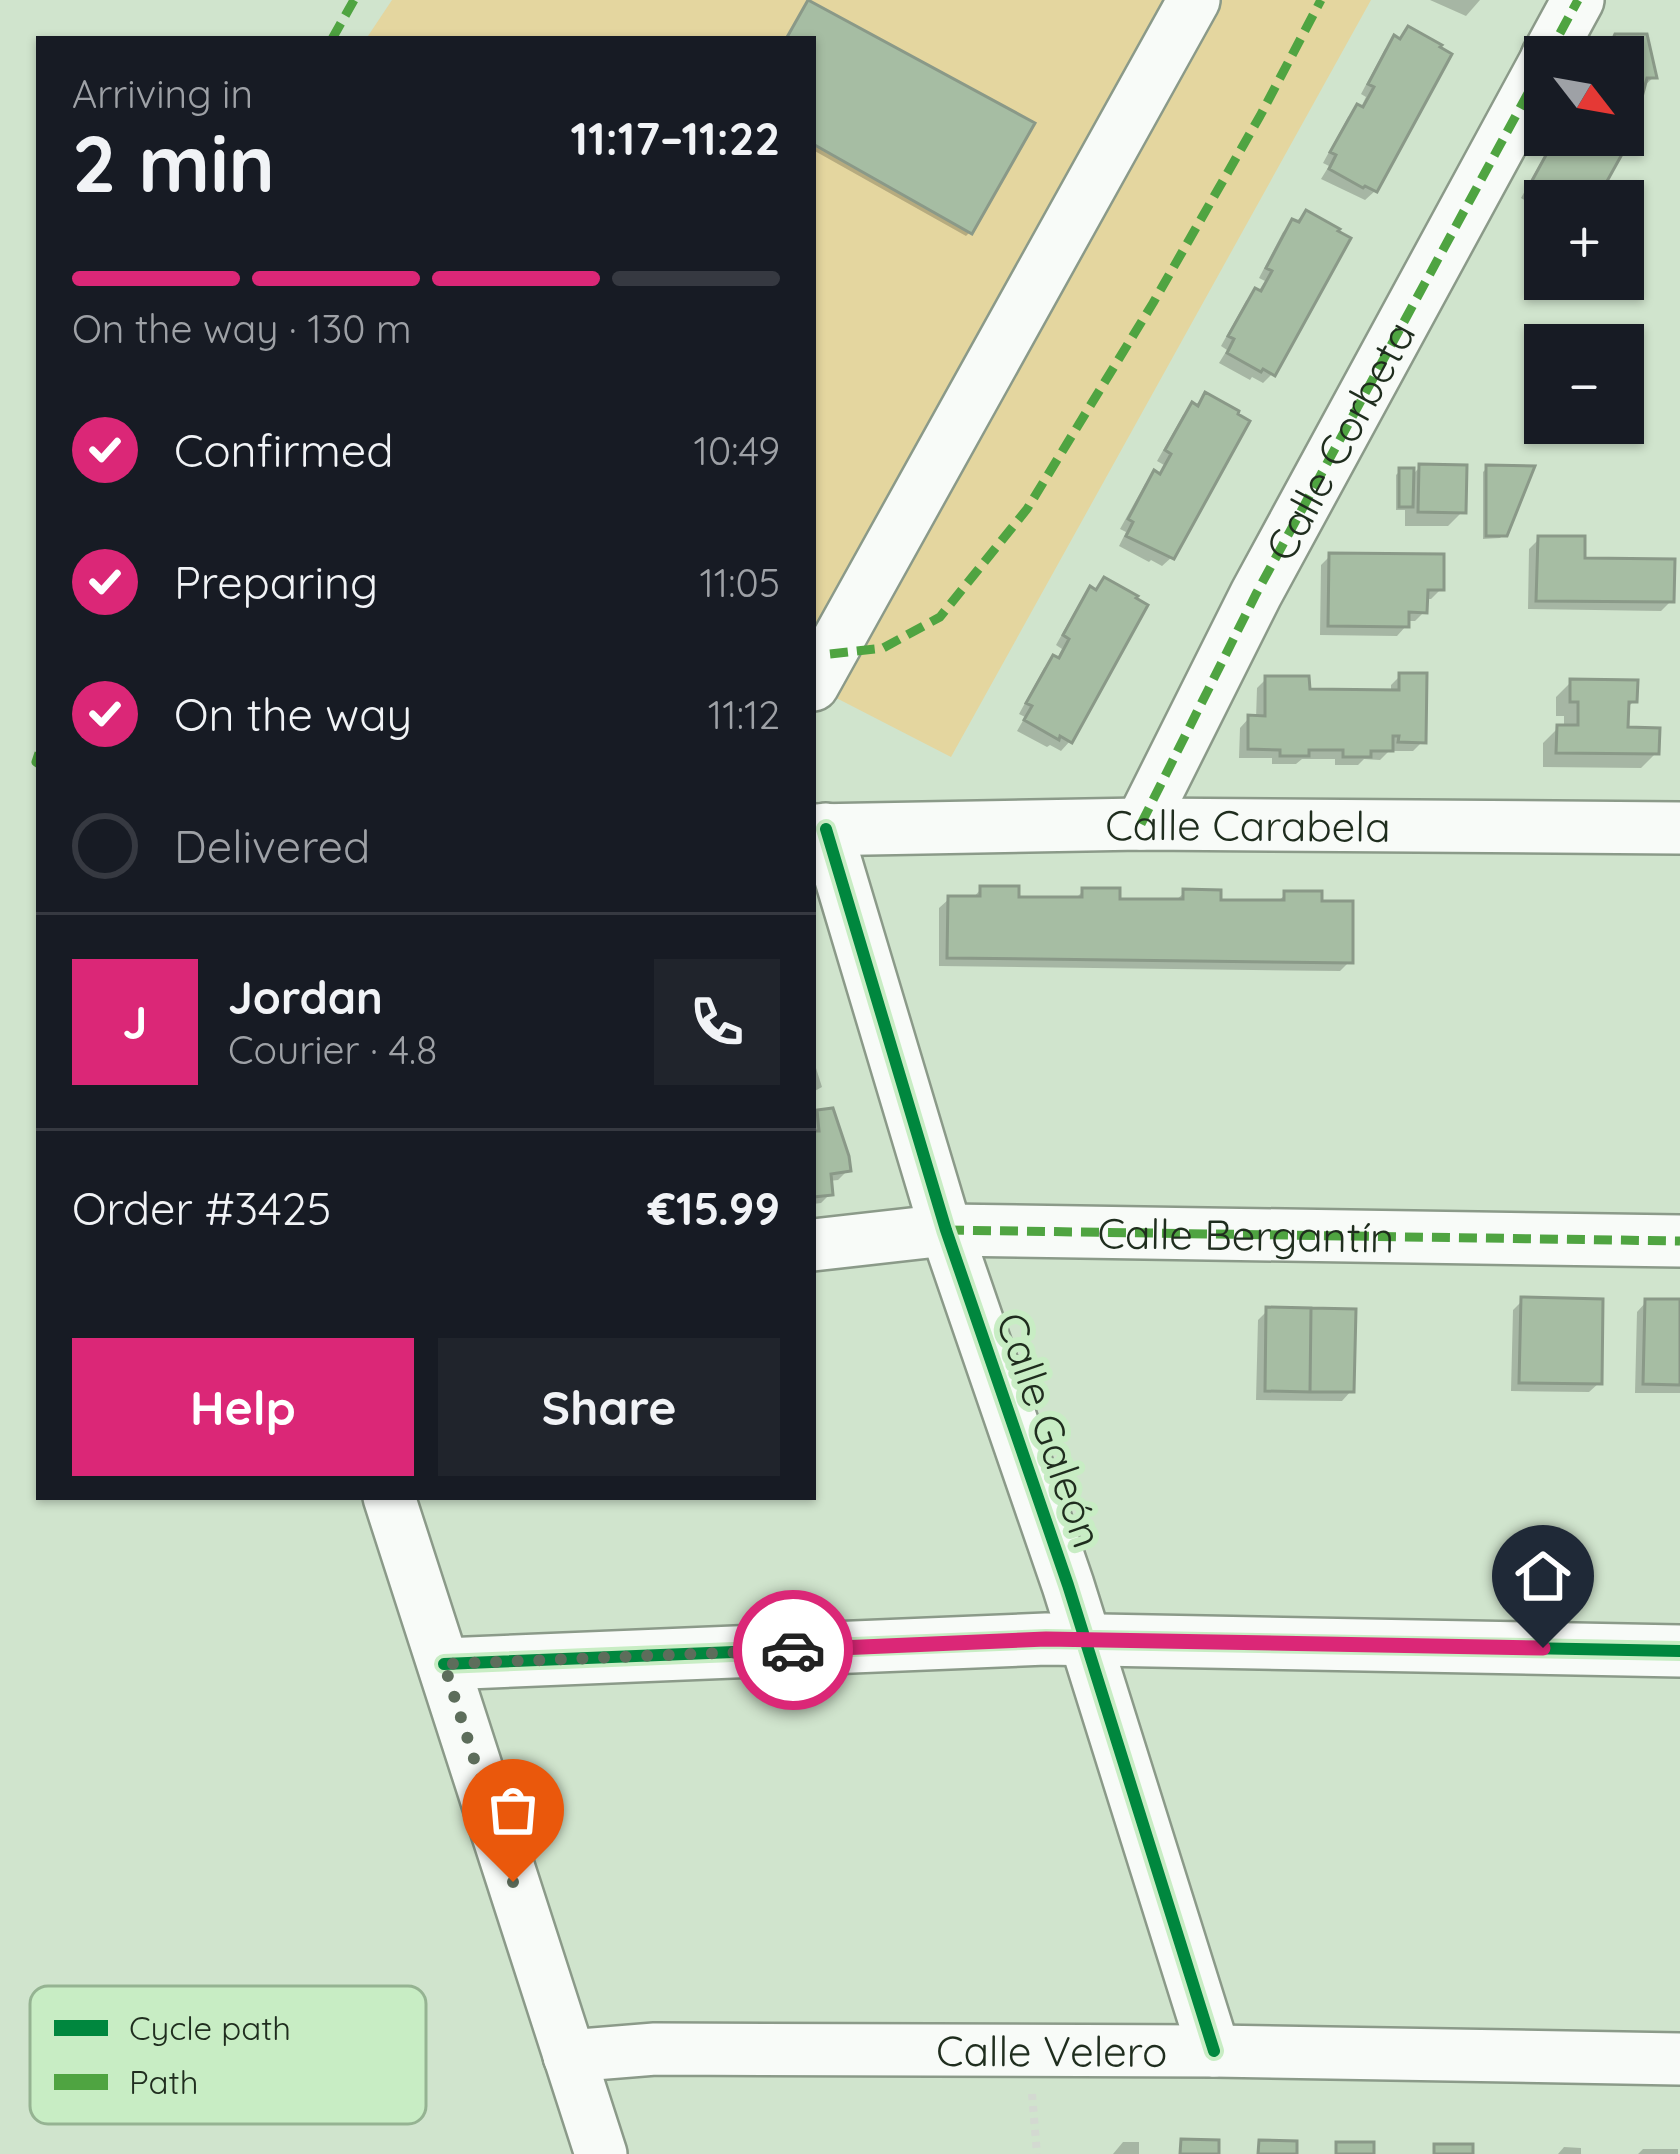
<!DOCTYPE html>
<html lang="en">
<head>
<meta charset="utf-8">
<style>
  body { margin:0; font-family:Quicksand,sans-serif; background:#20242c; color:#f1f3f6; height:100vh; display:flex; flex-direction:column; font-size:45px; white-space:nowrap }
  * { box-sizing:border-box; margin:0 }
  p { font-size:39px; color:#9ea1a6 }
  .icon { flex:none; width:66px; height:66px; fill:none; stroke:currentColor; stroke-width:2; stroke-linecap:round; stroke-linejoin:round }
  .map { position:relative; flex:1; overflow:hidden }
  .details { position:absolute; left:36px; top:36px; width:780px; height:1464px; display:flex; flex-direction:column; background:#171b24; border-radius:0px; box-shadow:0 3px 9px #0004 }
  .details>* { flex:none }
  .needle { width:78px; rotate:121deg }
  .controls { position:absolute; left:1524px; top:36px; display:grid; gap:24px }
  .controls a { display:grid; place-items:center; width:120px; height:120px; border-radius:0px; background:#171b24; box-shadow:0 3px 9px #0004; font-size:60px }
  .pin { position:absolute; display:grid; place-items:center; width:102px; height:102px; color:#fff; margin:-123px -51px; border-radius:50% 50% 50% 0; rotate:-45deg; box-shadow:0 0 12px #0007 }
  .pin .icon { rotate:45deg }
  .courier { position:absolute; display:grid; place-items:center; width:120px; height:120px; margin:-60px; border:9px solid #db2777; border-radius:50%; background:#fff; color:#222; box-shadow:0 3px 15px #0007 }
  .summary em { font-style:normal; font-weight:800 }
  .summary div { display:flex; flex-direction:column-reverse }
  .summary { display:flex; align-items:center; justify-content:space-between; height:204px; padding:0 36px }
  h1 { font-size:78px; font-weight:800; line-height:90px }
  .bar { display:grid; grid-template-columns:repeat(4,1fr); gap:18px 12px; align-content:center; height:144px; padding:0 36px }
  .bar i { height:15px; border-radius:9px; background:#363941 }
  .bar .selected { background:#db2777 }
  .bar p { grid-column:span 4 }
  .line { display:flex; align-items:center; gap:30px; padding:0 36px; border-top:3px solid #363941 }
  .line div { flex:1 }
  .round { display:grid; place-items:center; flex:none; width:126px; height:126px; border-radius:0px; background:#20242c }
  ol { padding:0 36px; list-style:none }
  li { display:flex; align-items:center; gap:36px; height:132px }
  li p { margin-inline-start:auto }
  li .icon { padding:12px; border-radius:50%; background:#db2777; color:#fff; stroke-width:4 }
  li:last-child { color:#9ea1a6 }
  li i { width:66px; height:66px; border:6px solid #363941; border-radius:50% }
  .primary-button { display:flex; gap:24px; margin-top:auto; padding:24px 36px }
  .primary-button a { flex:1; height:138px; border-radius:0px; background:#db2777; color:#fff; font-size:48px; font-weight:800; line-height:138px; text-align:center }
  .primary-button a+a { background:#20242c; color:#f1f3f6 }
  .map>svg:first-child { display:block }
  .green { fill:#e4d69f }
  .shadow { fill:#0003 }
  .building { fill:#a6bda3; stroke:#8a9988; stroke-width:3 }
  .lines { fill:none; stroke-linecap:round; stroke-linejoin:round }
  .minor-casing { stroke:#8b9a89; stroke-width:56 }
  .path { stroke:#d3d9d1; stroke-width:8; stroke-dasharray:6 6; stroke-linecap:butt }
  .minor { stroke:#f8fbf8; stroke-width:51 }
  .quiet { stroke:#4fa441; stroke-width:9; stroke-dasharray:18 9; stroke-linecap:butt }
  .cycleway-casing { stroke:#c8edc4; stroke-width:20 }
  .cycleway { stroke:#00873e; stroke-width:12 }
  .done { stroke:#5d6d5b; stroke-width:12; stroke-dasharray:0 21.6 }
  .route { stroke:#db2777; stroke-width:15 }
  .labels { text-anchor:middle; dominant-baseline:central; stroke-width:12; stroke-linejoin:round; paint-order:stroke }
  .street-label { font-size:42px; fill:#1f2d1e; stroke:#c8edc4 }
  .key { fill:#c8edc4; stroke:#95b392; stroke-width:3 }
  .key-label { font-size:33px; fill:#1f2d1e }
</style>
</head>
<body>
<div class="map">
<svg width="1680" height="2154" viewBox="0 0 1680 2154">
  <rect width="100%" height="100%" fill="#d0e4cd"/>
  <path class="green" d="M392 0H1371L951 757 813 686V39H366Z"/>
  <path class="shadow" d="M1430 0H1480L1466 16Z
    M810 2 970 232 966 236 813 150V39H787Z
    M1408 30 1375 191 1365 200 1321 179 1329 166 1323 163 1348 117 1357 108 1360 109 1366 97 1361 94 1385 49Z
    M1616 37 1654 77 1644 86 1632 122 1623 131V57H1601Z
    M1556 135H1599L1592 201H1545V212L1521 198Z
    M1306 213 1272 374 1263 383 1252 377 1250 380 1219 363 1227 350 1221 346 1246 301 1256 291 1258 292 1265 281 1259 278 1283 232Z
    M1206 396 1172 557 1162 566 1151 560 1149 562 1119 546 1126 532 1120 529 1145 484 1155 474 1158 476 1164 465 1157 461 1183 415Z
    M1420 467 1463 511 1448 526H1405V510H1396V475L1400 471 1411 476Z
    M1487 468 1504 534 1500 538 1483 539V472Z
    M1539 539 1671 601 1661 611 1528 609 1529 549Z
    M1330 556 1441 589 1431 599H1424V612L1415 621H1406V626L1397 636 1320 635 1321 565Z
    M1104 581 1070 741 1061 751 1050 745 1047 747 1017 731 1025 717 1019 714 1044 668 1053 659 1056 660 1062 649 1056 645 1081 600Z
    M1400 676 1423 741 1413 751H1389L1380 760 1364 759 1358 765H1335V759H1302L1296 764H1272V758H1239L1240 728 1249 718 1256 719 1257 688 1266 679 1307 692 1391 693V685Z
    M1571 682 1634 701 1626 709 1625 730 1656 753 1641 768 1543 767V743L1558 728H1564V716H1556V697Z
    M981 889 1016 900H1074L1083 891 1116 902H1174L1185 892 1218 903H1276L1286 894 1319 904 1350 961 1340 971 939 966V908L949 899H972Z
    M815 1065 822 1087 813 1092V1066Z
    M818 1113 848 1170 838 1180 829 1181 830 1194 821 1203 813 1204V1118Z
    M1522 1301 1599 1383 1589 1392 1511 1391 1513 1310Z
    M1646 1302 1680 1303V1393H1635L1637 1312Z
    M1268 1310 1351 1391 1342 1401 1256 1400 1258 1320Z
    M1123 2142H1139V2154H1113Z
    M1564 2147 1581 2148V2154H1558Z
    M1643 2149H1678V2154H1638Z"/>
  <path class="building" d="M808 0 1035 123 972 234 813 144V39H786Z
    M1408 26 1442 45 1440 47 1452 54 1377 192 1365 186 1363 188 1329 169 1336 155 1330 152 1357 104 1363 107 1374 87 1368 84 1394 35 1400 39Z
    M1615 34H1647L1657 78H1647L1635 124 1623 123V57H1605Z
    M1557 135H1605L1626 147 1596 201H1577L1566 195 1562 201H1552L1528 188Z
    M1306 210 1340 229 1338 231 1351 238 1275 376 1263 369 1261 372 1227 353 1234 339 1228 336 1255 288 1261 291 1272 271 1266 268 1292 219 1299 222Z
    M1205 392 1239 411 1238 414 1250 421 1174 559 1126 536 1133 522 1128 519 1154 470 1160 474 1171 454 1165 450 1192 402 1198 406Z
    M1419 464 1467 465 1466 513 1418 512Z
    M1486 465 1535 466 1507 536H1486Z
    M1399 468H1414L1413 507H1399Z
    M1538 536H1585V558L1675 559 1674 602 1536 601Z
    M1329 553 1444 554V590H1428L1427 613 1409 612V627L1328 626Z
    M1104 577 1138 596 1136 598 1148 605 1072 743 1060 736 1059 740 1024 720 1032 706 1026 703 1053 655 1059 658 1069 639 1063 635 1090 586 1096 590Z
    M1399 673H1427L1426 743 1398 742 1399 736H1393V751H1371V757H1343V750H1309V756H1280V750L1248 749V715L1265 716V676H1309L1310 689 1399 690Z
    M1570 679 1638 680 1637 702H1629L1628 727 1660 728 1659 754 1556 753 1557 725H1578V702H1570Z
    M980 886H1019V897H1082V888H1120V899H1183V889L1221 890V900H1284V891H1322V901H1353V963L947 958 948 896H980Z
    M833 1108 849 1156 851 1171 831 1174 833 1195 813 1197V1131H819L817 1110Z
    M1521 1297 1603 1299 1602 1384 1519 1383Z
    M1645 1299H1680V1385L1643 1384Z
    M1266 1307 1311 1308 1310 1392 1265 1391Z
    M1311 1308 1356 1309 1354 1392H1310Z
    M1181 2139 1219 2140V2154H1180Z
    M1259 2140 1297 2141V2154H1258Z
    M1336 2142H1374V2154H1336Z
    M1434 2144H1473V2154H1434Z"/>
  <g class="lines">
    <g class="minor-casing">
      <g id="minor">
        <path d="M1547 57 1578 0"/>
        <path d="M813 685 1194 0"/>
        <path d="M1141 824 1256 594 1545 62"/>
        <path d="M826 829 946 1230 1068 1585 1214 2051"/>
        <path id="s1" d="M813 830 1141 824 1680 828"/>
        <path d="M813 1245 946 1230 1680 1241"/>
        <path d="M389 1497 601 2154"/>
        <path d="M444 1664 1046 1639 1680 1651"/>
        <path id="s2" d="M569 2056 655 2049 1214 2051 1680 2059"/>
      </g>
    </g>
    <path class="path" d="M1032 2094 1037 2154"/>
    <use href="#minor" class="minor"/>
    <g class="quiet">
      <path d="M332 39 354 0"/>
      <path d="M1547 57 1578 0"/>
      <path d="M830 654 883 648 940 617 1027 509 1153 303 1260 116 1321 0"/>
      <path d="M39 753 36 762 39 764"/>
      <path id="s3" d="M1141 824 1256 594 1545 62"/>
      <path id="s4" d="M946 1230 1680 1241"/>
    </g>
    <g class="cycleway-casing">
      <path id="cycleway" d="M826 829 946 1230 1068 1585 1214 2051
        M444 1664 1046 1639 1680 1651"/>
    </g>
    <use href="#cycleway" class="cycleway"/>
  </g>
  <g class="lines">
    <path class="done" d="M513 1882 444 1664 793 1650"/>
    <path class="route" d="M793 1650 1046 1639 1543 1648"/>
  </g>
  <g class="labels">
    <g class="street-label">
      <text stroke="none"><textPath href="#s3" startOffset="432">Calle Corbeta</textPath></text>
      <text stroke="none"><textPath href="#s1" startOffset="435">Calle Carabela</textPath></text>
      <text stroke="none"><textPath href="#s4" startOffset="300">Calle Bergantín</textPath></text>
      <text transform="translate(1050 1430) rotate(71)">Calle Galeón</text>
      <text stroke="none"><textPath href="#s2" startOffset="483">Calle Velero</textPath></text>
    </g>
  </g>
  <rect x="30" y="1986" width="396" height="138" rx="18" class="key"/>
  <rect x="54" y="2020" width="54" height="16" fill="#00873e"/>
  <rect x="54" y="2074" width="54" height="16" fill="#4fa441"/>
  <g class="key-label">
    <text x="129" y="2040">Cycle path</text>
    <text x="129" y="2094">Path</text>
  </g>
</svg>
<div class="controls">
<a><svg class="needle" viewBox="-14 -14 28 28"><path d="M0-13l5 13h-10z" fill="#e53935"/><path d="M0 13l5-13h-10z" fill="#9ea1a6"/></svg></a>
<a>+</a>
<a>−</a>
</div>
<div class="pin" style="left:513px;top:1882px;background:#ea580c"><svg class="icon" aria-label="bag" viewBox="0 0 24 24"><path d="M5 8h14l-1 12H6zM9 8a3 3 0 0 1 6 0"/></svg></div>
<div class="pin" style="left:1543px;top:1648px;background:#1f2937"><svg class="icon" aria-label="home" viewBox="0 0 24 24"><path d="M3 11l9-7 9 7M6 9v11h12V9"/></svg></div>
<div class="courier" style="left:793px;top:1650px"><svg class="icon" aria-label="car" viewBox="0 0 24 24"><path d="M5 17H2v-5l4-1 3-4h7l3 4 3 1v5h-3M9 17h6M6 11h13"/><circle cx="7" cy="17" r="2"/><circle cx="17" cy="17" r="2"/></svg></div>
<section class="details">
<div class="summary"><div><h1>2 min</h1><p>Arriving in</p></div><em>11:17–11:22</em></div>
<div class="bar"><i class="selected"></i><i class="selected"></i><i class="selected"></i><i></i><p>On the way · 130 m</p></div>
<ol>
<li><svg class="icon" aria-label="check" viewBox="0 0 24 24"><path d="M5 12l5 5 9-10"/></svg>Confirmed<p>10:49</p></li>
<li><svg class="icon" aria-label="check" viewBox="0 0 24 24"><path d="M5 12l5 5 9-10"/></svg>Preparing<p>11:05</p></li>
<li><svg class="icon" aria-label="check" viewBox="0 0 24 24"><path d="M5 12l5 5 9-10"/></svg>On the way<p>11:12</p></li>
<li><i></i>Delivered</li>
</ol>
<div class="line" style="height:216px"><b class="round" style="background:#db2777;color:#fff">J</b><div><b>Jordan</b><p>Courier · 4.8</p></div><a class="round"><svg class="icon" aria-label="phone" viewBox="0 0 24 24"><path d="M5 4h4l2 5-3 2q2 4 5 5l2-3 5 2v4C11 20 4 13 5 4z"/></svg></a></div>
<div class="line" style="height:156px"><div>Order #3425</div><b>€15.99</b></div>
<div class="primary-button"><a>Help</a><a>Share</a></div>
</section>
</div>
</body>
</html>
